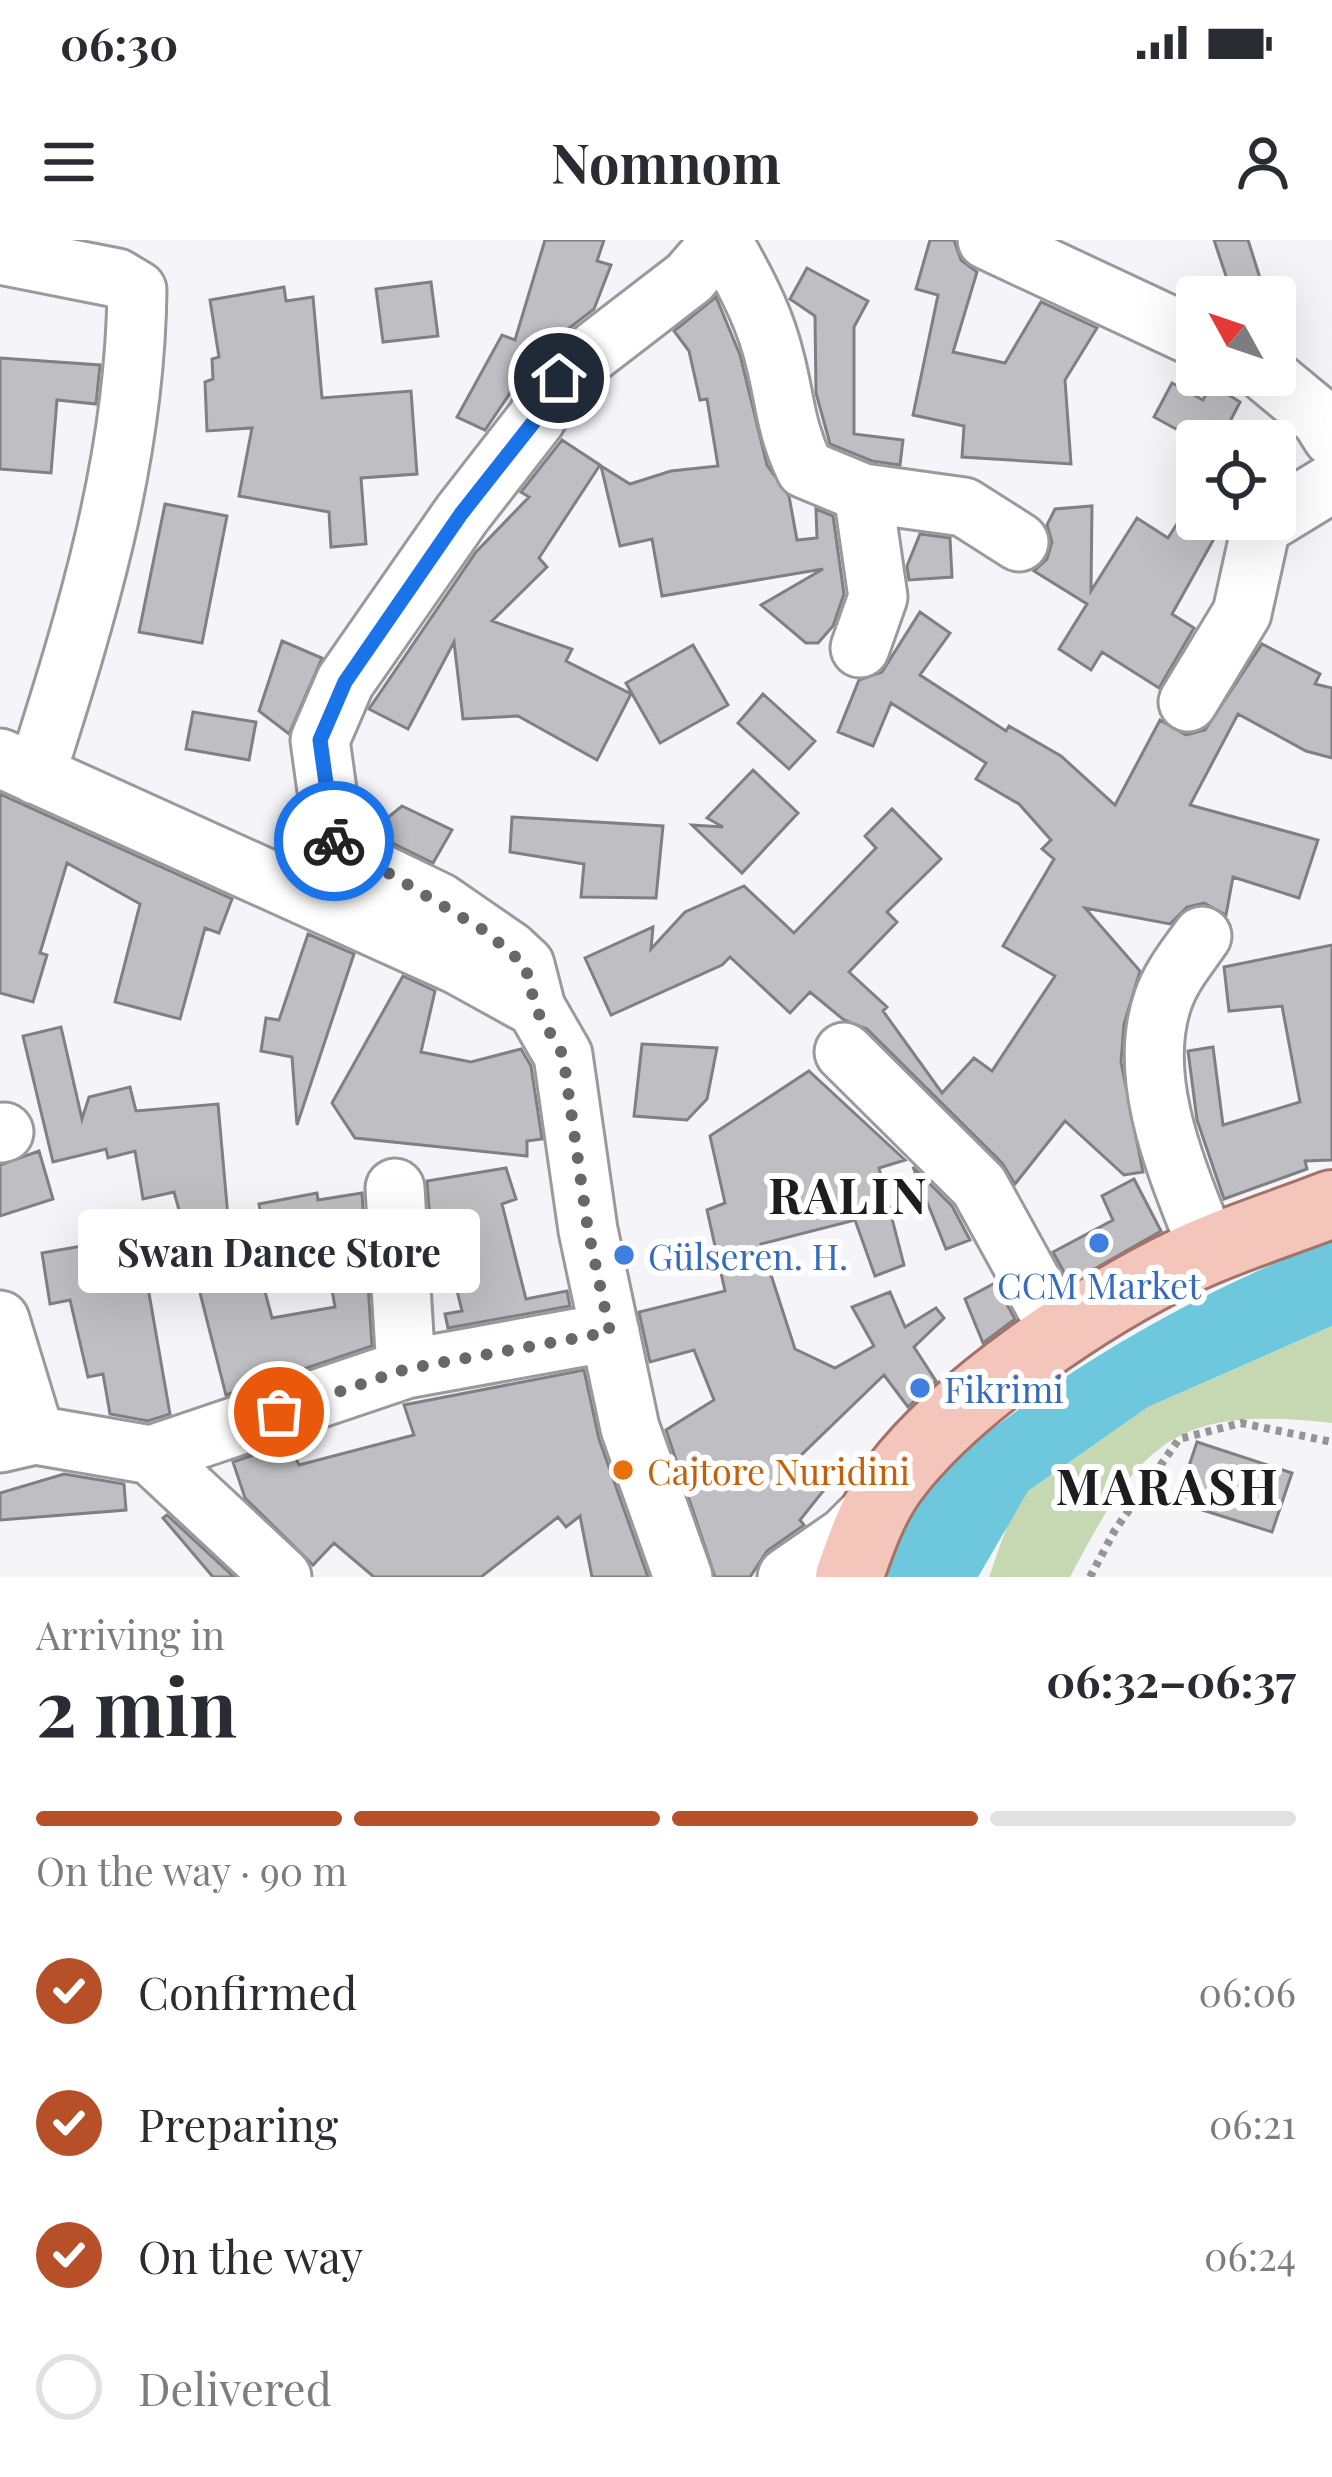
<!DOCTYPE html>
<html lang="en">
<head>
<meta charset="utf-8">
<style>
  body { margin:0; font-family:"Playfair Display",serif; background:#f2f2f3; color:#2b2b33; height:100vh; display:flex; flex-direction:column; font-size:45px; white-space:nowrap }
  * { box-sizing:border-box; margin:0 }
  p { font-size:39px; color:#7c7c81 }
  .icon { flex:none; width:66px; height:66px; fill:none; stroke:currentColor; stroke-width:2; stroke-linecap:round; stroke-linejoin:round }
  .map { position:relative; height:1337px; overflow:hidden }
  .side { display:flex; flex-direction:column; background:#fff; flex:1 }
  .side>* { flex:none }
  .needle { width:78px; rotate:310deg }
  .controls { position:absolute; left:1176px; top:36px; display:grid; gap:24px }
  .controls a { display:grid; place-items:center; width:120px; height:120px; border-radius:12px; background:#fff; box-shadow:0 12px 48px #0002; font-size:60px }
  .pin { position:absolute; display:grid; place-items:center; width:102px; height:102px; color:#fff; margin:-51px; border:6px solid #fff; border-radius:50%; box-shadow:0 3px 12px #0007 }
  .courier { position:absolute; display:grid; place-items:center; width:120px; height:120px; margin:-60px; border:9px solid #1a73e8; border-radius:50%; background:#fff; color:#222; box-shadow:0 3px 15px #0007 }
  .bubble { position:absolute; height:84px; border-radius:12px; background:#fff; box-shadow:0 12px 48px #0002; font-size:39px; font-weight:700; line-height:84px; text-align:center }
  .head em { font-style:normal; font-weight:700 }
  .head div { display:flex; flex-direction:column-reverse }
  .head { display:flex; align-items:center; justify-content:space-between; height:204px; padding:0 36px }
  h1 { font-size:78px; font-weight:700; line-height:90px }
  .bar { display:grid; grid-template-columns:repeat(4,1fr); gap:18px 12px; align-content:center; height:144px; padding:0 36px }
  .bar i { height:15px; border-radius:9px; background:#e1e1e2 }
  .bar .active { background:#b74f29 }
  .bar p { grid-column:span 4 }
  ol { padding:0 36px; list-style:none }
  li { display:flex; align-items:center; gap:36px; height:132px }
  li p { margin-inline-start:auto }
  li .icon { padding:12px; border-radius:50%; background:#b74f29; color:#fff; stroke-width:4 }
  li:last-child { color:#7c7c81 }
  li i { width:66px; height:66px; border:6px solid #e1e1e2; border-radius:50% }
  .status { display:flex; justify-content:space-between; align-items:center; height:84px; padding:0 60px; background:#fff; direction:ltr }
  .status svg { height:33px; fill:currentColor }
  header { display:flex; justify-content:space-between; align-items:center; height:156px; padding:0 36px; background:#fff; font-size:54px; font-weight:700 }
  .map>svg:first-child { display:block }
  .green { fill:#c6d8b1 }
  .water { fill:#6dc8dd }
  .building { fill:#bfbfc3; stroke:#808084; stroke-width:3 }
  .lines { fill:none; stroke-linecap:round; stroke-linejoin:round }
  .minor-casing { stroke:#9a9a9e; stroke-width:63 }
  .major-casing { stroke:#a47267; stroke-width:72 }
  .path { stroke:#959598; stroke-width:8; stroke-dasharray:6 6; stroke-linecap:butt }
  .minor { stroke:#fff; stroke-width:57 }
  .major { stroke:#f4c5bb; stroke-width:66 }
  .done { stroke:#68686b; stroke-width:12; stroke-dasharray:0 21.6 }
  .route { stroke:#1a73e8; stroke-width:15 }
  .shop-dot { fill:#3f7fe0; stroke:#fff; stroke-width:4.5 }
  .food-dot { fill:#e8710a; stroke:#fff; stroke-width:4.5 }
  .labels { text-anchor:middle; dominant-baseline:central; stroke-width:12; stroke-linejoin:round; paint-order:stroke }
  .shop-label { font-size:36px; fill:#366cbe; stroke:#fff; text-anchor:start }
  .food-label { font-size:36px; fill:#c56008; stroke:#fff; text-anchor:start }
  .district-label { font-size:48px; font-weight:bold; letter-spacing:3px; fill:#1d1d1f; stroke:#fff }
</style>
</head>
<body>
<div class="status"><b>06:30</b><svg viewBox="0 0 49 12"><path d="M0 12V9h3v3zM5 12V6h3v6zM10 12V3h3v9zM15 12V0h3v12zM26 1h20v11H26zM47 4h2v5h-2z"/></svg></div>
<header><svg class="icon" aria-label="menu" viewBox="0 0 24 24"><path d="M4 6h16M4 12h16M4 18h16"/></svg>Nomnom<svg class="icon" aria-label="person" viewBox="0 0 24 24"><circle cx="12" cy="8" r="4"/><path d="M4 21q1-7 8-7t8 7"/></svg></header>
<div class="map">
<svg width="1332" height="1337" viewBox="0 0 1332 1337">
  <rect width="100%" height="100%" fill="#f4f4f9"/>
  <path class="green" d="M1332 1086V1183C1172 1165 1141 1203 1070 1337H989L1012 1272 1028 1251 1148 1167Z"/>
  <path class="water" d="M1332 999V1086L1148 1167 1028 1251 978 1337H882C893 1308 903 1280 921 1254 943 1224 974 1203 1003 1181 1104 1105 1215 1046 1332 999Z"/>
  <path class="building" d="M545 0H604L597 21 611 25 594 69 538 112 485 190 457 177 502 95 515 100Z
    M930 0H954L961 20 977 32 953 112 1005 123 1041 62 1097 88 1065 140 1071 224 962 217 964 186 913 175 938 55 916 49Z
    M1214 0H1248L1266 57H1233Z
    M807 28 868 61 854 87V194L903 200 900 225 872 221 830 204 816 153 815 76 790 59Z
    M431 42 438 96 383 102 376 49Z
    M284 47 286 61 313 57 322 158 411 151 417 234 361 238 366 304 331 307 329 272 239 256 252 188 207 191 205 142 213 139 212 119 219 117 210 60Z
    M716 57 740 115 767 225 789 256 797 300 817 298 816 269 833 276 844 354 833 386 818 403H806L761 365 823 329 662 356 652 299 620 306 601 226 630 244 671 231 718 226 707 159 700 160 689 111 674 91Z
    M0 118 100 125 96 164 57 160 51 233 0 229Z
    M1172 143 1203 160 1211 144 1240 162 1220 201H1198L1154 177Z
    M562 200 600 225 539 318 547 327 492 381 572 409 566 421 631 454 597 520 518 476 463 479 454 402 408 489 369 469 476 312 529 257 521 252Z
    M165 264 227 276 202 403 139 392Z
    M1092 266 1091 351 1137 278 1168 298 1180 279H1225L1172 374 1194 388 1159 448 1102 412 1091 430 1059 409 1087 364 1034 331 1047 319 1052 302 1047 285 1055 269Z
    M920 294 950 298 952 337 909 340 907 326Z
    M920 372 950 393 920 435 1006 491 1009 486 1061 516 1115 565 1160 480 1186 495 1205 490 1262 404 1320 434 1315 444 1332 448V518L1306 511 1238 474 1190 565 1318 600 1299 658 1233 637 1226 675 1204 663 1187 667 1170 684 1085 668 1140 731 1124 784 1121 822 1143 932 1124 935 1065 881 1015 944 1002 923 867 789 844 780 810 752 790 773 730 717 722 725 611 775 585 718 653 687 651 709 685 672 744 646 794 693 876 608 865 596 892 569 941 619 887 672 897 682 849 732 887 767 883 771 942 853 974 818 992 831 1055 736 1003 706 1054 619 1042 609 1051 600 1019 564 976 539 986 523 891 463 873 506 838 492 859 440 882 432Z
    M282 401 322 418 289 494 259 471Z
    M693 405 728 465 660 503 626 443Z
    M763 454 815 501 789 529 738 483Z
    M193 472 256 482 249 520 186 509Z
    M753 530 798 573 742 633 692 585 723 587 707 578Z
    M0 554 232 659 219 693 205 688 180 779 115 762 140 664 67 623 40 713 47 715 33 762 0 753Z
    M402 566 452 590 433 623 370 592Z
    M512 577 663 586 656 658 581 657 584 624 510 612Z
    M308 694 354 714 297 885 292 817 261 811 266 778 279 780Z
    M1332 705V920L1305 921 1307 929 1224 959 1197 880 1188 811 1213 807 1223 885 1300 862 1282 766 1229 771 1224 727Z
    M403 736 435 751 421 812 471 822 521 809 531 826 542 899 527 901V916L355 898 332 863Z
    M61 787 82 879 89 857 130 847 136 871 218 864 228 977 183 984 174 952 143 959 135 911 108 918 106 909 53 922 23 796Z
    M642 804 717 808 707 859 687 880 634 876Z
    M809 831 905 920 879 928 904 1025 875 1036 855 980 761 1004 795 1109 835 1128 874 1106 852 1067 890 1052 905 1087 936 1068 944 1078 914 1107 936 1141 908 1167 884 1135 793 1223 824 1250 800 1280 804 1285 767 1311 750 1337H715L666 1190 714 1160 694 1110 650 1122 639 1072 725 1051 707 970 725 963 710 896Z
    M39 911 53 959 0 976V925Z
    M913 927 952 966 970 1000 946 1009Z
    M506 928 516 959 502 964 526 1059 567 1051 570 1066 448 1088 445 1074 462 1071 442 990 431 992 427 941Z
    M1134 939 1161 991 1070 1043 1053 1012 1113 980 1102 956Z
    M317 953 318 960 362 953 372 1106 226 1155 198 1045 259 1029 272 1078 335 1067 324 1004 267 1014 259 964Z
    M139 996 170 1174 148 1181 110 1174 103 1134 88 1137 70 1060 50 1064 42 1013Z
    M995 1043 1015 1079 983 1103 965 1059Z
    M584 1130 599 1199 648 1337H592L580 1276 566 1287 558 1277 481 1337H374L334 1303 313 1325 245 1258 233 1222 289 1203 299 1225 414 1195 404 1165Z
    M1197 1202 1292 1233 1272 1292 1177 1262Z
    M64 1234 124 1244 126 1270 0 1280V1253Z
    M167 1275 234 1337H213L163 1278Z"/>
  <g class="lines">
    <g class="minor-casing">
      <path id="minor" d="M987 0 1197 98
        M0 15 117 38 137 50C135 221 87 375 36 535
        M711 16H731C750 50 766 82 775 120 786 163 785 187 805 229L863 253 964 267 1019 302
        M1268 135 1320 178 1332 197
        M1275 278 1332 243
        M860 408 878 357 863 253
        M1188 462 1242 373 1261 287 1273 279
        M0 518 458 725 536 768 563 815 588 990 630 1188 683 1337
        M1202 696C1188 716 1171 736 1163 760 1135 841 1180 936 1209 1012
        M535 764 525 725 510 711 439 662 348 618 334 601 320 500 345 442 462 274 536 179 559 138 689 38 722 0
        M844 812 979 946 1060 1093
        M0 893 4 892
        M395 948 406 1129
        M0 1080 35 1195
        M0 1203 35 1195 151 1215 282 1337
        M151 1215 406 1129 610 1092
        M787 1337 846 1296 877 1265"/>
    </g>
    <g class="major-casing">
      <path id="major" d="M849 1337C861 1303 873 1267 895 1238 957 1156 1094 1064 1187 1020 1233 998 1284 983 1332 964"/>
    </g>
    <path class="path" d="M1090 1337 1115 1290 1179 1199 1241 1183 1332 1202"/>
    <use href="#minor" class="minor"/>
    <use href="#major" class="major"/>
  </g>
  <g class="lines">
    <path class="done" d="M279 1172 406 1129 610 1092 588 990 563 815 536 769 525 725 485 691 390 634 349 618 334 601"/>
    <path class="route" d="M334 601 320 500 345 442 461 274 536 179 559 138"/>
  </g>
  <g class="shop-dot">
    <circle cx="1099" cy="1003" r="12"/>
    <circle cx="624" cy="1015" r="12"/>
    <circle cx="920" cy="1148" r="12"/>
  </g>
  <circle class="food-dot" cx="623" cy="1230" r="12"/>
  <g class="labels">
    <g class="shop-label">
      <text x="648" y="1015">Gülseren. H.</text>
      <text x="1099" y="1044" text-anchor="middle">CCM Market</text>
      <text x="944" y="1148">Fikrimi</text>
    </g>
    <g class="food-label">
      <text x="647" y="1230">Cajtore Nuridini</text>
    </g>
    <g class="district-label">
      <text x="849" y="954">RALIN</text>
      <text x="1168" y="1245">MARASH</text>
    </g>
  </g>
</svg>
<div class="controls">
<a><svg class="needle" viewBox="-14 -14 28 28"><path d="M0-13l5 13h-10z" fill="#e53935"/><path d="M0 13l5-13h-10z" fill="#7c7c81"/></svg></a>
<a><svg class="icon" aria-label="locate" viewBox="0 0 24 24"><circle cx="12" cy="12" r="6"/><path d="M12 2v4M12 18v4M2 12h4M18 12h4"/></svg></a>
</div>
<div class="pin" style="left:279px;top:1172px;background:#ea580c"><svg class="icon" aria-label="bag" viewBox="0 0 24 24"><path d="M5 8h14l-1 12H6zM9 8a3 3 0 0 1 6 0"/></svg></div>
<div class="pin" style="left:559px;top:138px;background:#1f2937"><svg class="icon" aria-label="home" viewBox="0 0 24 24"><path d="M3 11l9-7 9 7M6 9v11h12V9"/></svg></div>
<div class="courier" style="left:334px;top:601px"><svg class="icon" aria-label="bike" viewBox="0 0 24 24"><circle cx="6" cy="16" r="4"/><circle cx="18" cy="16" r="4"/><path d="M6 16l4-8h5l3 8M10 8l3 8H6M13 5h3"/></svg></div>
<div class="bubble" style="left:78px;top:969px;width:402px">Swan Dance Store</div>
</div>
<section class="side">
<div class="head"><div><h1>2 min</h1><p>Arriving in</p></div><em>06:32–06:37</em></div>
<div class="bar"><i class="active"></i><i class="active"></i><i class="active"></i><i></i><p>On the way · 90 m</p></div>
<ol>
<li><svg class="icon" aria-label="check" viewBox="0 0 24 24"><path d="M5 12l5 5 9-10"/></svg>Confirmed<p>06:06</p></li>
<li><svg class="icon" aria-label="check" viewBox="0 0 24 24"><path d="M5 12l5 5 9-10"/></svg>Preparing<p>06:21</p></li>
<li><svg class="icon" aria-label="check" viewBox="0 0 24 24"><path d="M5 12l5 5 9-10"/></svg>On the way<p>06:24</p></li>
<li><i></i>Delivered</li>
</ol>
</section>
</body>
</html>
